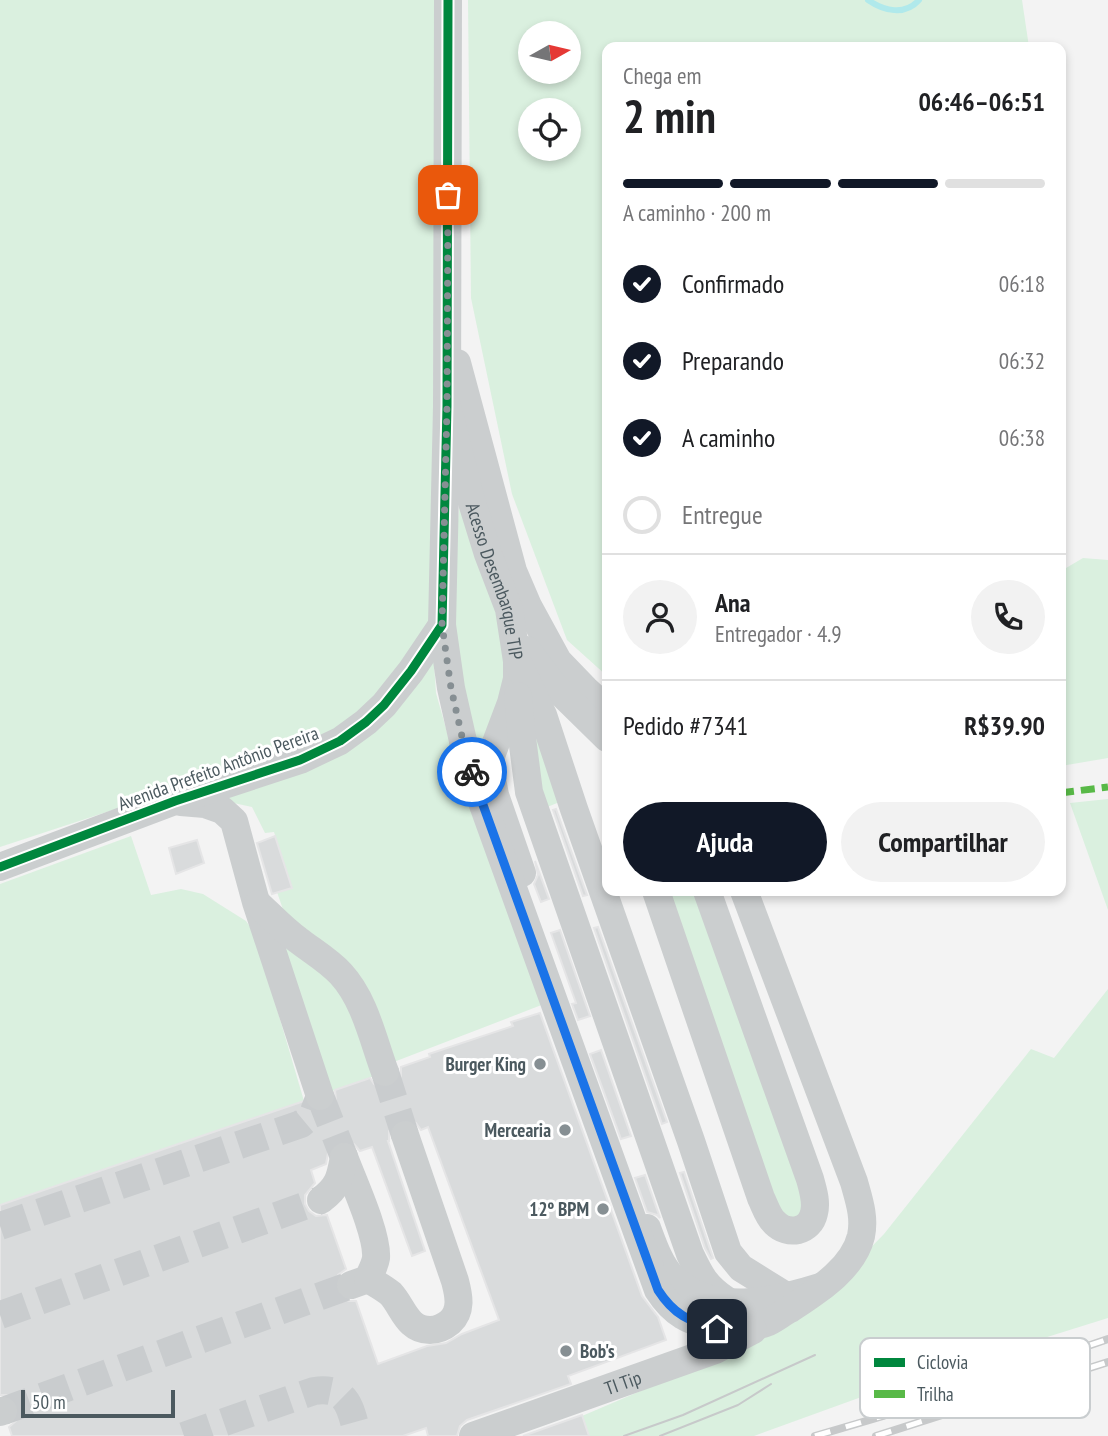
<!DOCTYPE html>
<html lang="pt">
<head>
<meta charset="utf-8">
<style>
  body { margin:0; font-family:"PT Sans Narrow",sans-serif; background:#f2f2f2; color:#202124; height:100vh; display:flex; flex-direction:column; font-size:26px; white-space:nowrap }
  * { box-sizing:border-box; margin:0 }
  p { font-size:23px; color:#757577 }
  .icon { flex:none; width:38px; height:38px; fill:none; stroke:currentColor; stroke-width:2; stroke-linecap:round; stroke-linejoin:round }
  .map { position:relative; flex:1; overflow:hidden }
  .side { position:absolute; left:602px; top:42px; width:464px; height:854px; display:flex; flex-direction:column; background:#fff; border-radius:14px; box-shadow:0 4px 10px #0003 }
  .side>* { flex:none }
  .needle { width:46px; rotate:82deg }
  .buttons { position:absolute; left:518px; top:21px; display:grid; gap:14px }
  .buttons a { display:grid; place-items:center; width:63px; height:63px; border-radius:50%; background:#fff; box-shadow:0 4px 10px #0003; font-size:35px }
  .scale { position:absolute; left:21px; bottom:18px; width:154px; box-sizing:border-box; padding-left:7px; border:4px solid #4b595f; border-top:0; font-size:19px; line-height:24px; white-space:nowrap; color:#4b595f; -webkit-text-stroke:5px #fff; paint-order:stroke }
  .pin { position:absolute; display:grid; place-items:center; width:60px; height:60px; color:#fff; margin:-30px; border-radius:14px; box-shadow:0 4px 10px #0006 }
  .courier { position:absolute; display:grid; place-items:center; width:70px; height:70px; margin:-35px; border:5px solid #1a73e8; border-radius:50%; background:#fff; color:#222; box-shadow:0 2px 9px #0007 }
  .headline em { font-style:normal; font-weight:600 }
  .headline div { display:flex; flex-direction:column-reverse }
  .headline { display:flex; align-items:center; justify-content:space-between; height:119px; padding:0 21px }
  h1 { font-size:46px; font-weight:600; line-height:52px }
  .bar { display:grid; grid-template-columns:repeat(4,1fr); gap:10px 7px; align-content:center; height:84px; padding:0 21px }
  .bar i { height:9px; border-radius:5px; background:#e0e0e0 }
  .bar .selected { background:#111827 }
  .bar p { grid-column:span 4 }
  .line { display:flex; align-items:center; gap:18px; padding:0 21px; border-top:2px solid #e0e0e0 }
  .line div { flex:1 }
  .round { display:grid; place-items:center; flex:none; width:74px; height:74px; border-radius:37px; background:#f2f2f2 }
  ol { padding:0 21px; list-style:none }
  li { display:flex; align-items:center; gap:21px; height:77px }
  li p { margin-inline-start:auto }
  li .icon { padding:7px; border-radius:50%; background:#111827; color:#fff; stroke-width:4 }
  li:last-child { color:#757577 }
  li i { width:38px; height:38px; border:4px solid #e0e0e0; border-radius:50% }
  .action { display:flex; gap:14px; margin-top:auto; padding:14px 21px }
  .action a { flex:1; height:80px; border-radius:42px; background:#111827; color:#fff; font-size:28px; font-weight:600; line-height:80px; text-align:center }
  .action a+a { background:#f2f2f2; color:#202124 }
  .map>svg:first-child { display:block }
  .green { fill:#daf0df; fill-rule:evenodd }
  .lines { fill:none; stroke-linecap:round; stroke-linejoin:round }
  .stream { stroke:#b0e9eb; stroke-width:6 }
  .building { fill:#d9dbdc; stroke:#e5e5e6; stroke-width:2; fill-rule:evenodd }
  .minor-tunnel { stroke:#c9ccce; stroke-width:28; stroke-dasharray:28 14; stroke-linecap:butt }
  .minor { stroke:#cbcecf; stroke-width:28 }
  .tram { stroke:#c7c9ca; stroke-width:2 }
  .rail-casing { stroke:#c7c9ca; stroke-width:8 }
  .rail { stroke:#fff; stroke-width:5; stroke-dasharray:16; stroke-linecap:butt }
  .minor-bridge { stroke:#cbcecf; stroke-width:28 }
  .quiet { stroke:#58b947; stroke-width:7; stroke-dasharray:14 7; stroke-linecap:butt }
  .cycleway-casing { stroke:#fff; stroke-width:13 }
  .cycleway { stroke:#00873e; stroke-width:9 }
  .done { stroke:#868f93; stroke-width:7; stroke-dasharray:0 12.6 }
  .route { stroke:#1a73e8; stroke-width:9 }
  .poi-dot { fill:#868f93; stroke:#fff; stroke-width:2.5 }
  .labels { text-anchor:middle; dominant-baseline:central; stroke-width:6; stroke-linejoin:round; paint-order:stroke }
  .street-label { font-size:19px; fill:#4b595f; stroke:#fff }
  .poi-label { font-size:19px; font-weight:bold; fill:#4b595f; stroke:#fff; text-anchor:end }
  .key { fill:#fff; stroke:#c9cdcf; stroke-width:2 }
  .key-label { font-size:19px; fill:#4b595f }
</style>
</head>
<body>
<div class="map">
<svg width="1108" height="1436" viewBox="0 0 1108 1436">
  <rect width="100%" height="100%" fill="#f3f3f3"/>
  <path class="green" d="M0 0H437L431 620 370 706 323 741 0 847Z
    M468 0H1022L1029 47H607V676L567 640 512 494 471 298ZM530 33H569V72H530ZM530 110H569V149H530Z
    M460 500 501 613 509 680 479 767 448 623Z
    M1083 558 1108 560V758L1061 766V571Z
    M433 649 436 693 447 732 544 1004 386 1065 355 984 287 921 277 892 292 888 274 832 265 833 252 807 206 797 289 773Z
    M535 711 562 801 540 810 533 787Z
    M1108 799V910L1070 803Z
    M131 836 151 895 181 889 203 894 246 921 255 934 304 1101 0 1205V884Z
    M660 891H697L810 1201 806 1219 785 1226Z
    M276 942 322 970 351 996 380 1074 324 1094Z
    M1108 989V1318L900 1383 754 1436H582L588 1433 582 1416 685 1372 843 1276 884 1234 1031 1049 1054 1058Z"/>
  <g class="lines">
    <path class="stream" d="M868 0C884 11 905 16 919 0"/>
  </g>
  <path class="building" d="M556 809 587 895 583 896 553 810Z
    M275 836 292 888 272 894 257 843Z
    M197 840 204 863 176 874 169 848Z
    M535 861 549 899 541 902 534 884 538 875Z
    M598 927 667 1122 662 1124 594 928Z
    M560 930 590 1016 578 1020 572 1004 576 1003 551 933Z
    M540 1013 642 1296 658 1317 666 1340 568 1376 571 1384 467 1420 460 1426 457 1436H428L426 1428 403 1436H12L9 1427 16 1421 19 1414V1406L13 1398 7 1395H0V1205L304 1101 308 1108 316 1112 326 1111 333 1107 336 1100 335 1090 370 1078 374 1084 381 1088 391 1087 397 1083 401 1076V1067L430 1057 429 1054 513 1026 511 1022ZM409 1119 416 1123 421 1130 428 1127 499 1320 462 1334 446 1343 427 1346 378 1364 356 1301H349L341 1298 335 1290V1281L338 1275 346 1269 327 1215 316 1216 309 1211 305 1204V1195L315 1183 311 1170 326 1164 328 1153 332 1146 338 1142 346 1141 354 1144 360 1151 372 1147 412 1256 425 1251 388 1141H389V1131L393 1124 400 1119Z
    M601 1050 631 1136 621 1139 590 1054Z
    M684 1172 713 1258 711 1259 705 1248 680 1173Z
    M645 1175 660 1218 657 1215 647 1212 635 1178Z
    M582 1415 589 1436H523Z"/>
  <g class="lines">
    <path class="minor-tunnel" d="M385 1072 405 1135
      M320 1096 344 1157
      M0 1226 301 1124 313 1114 320 1096
      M0 1315 321 1200
      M3 1411 351 1285
      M184 1436 314 1391C349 1386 350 1409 358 1436"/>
    <g class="minor">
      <path d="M448 0 447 406 442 625 451 688 463 741"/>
      <path d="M457 363 513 571 528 606 558 661 585 689 607 709"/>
      <path id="s1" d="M447 406 470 496 488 554 509 609 517 661V679L511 703 491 756 490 769 495 795 522 873"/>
      <path d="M527 650 554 686 607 738"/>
      <path d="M517 661 543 715 574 809 691 1141 728 1252 741 1268 786 1296"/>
      <path d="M518 696 521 730 529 792 690 1254C700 1275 705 1286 726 1300"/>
      <path d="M181 802 205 804 222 810 234 821 256 902 320 1096"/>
      <path d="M0 867 175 801 300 760 340 741 366 722 384 705 411 671 442 625"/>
      <path d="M656 891 761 1198C765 1206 768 1217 775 1223 788 1236 810 1232 814 1213 817 1202 813 1190 810 1179L707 891"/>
      <path d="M258 904C271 916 284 930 298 940 312 951 328 960 341 974 365 1000 373 1040 385 1072"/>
      <path d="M344 1157C353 1181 378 1235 376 1258 375 1265 371 1272 368 1279L351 1285"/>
      <path d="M321 1200C339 1186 340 1178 344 1157"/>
      <path d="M647 1228C653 1244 660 1265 672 1277 712 1318 775 1301 823 1286"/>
      <path d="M368 1279C376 1284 384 1288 391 1294 403 1307 407 1330 430 1330 437 1330 444 1327 450 1322 462 1311 459 1296 455 1281L405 1135"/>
      <path d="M717 1329C733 1328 751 1328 766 1323 774 1320 782 1313 790 1309 817 1291 853 1269 861 1236 865 1217 859 1200 854 1182L744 891"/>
      <path d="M0 1412 3 1411"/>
      <path id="s2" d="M473 1436 715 1350 753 1330"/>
    </g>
    <path class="tram" d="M624 1436 683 1415 815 1355
      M660 1436 738 1405 771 1384"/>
    <g class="rail-casing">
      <path id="rail" d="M815 1436 883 1416 1108 1339
        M876 1436 1108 1362"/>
    </g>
    <use href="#rail" class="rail"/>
    <path class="minor-bridge" d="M463 741 478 791 658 1290C674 1315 689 1321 717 1329"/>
    <path class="quiet" d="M1060 793 1108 787"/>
    <g class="cycleway-casing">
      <path id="cycleway" d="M0 867 175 801 300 760 340 741 366 722 384 705 411 671 442 625 447 406 448 0"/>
    </g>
    <use href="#cycleway" class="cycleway"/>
  </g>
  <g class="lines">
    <path class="done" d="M448 195 447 405 442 625 451 688 463 741 472 772"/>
    <path class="route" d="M472 772 478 791 658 1290C674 1315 689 1321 717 1329"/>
  </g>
  <g class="poi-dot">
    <circle cx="540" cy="1064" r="7"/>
    <circle cx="565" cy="1130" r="7"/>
    <circle cx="603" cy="1209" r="7"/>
    <circle cx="566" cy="1351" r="7"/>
  </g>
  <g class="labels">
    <g class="street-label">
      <text stroke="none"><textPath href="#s1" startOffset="182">Acesso Desembarque TIP</textPath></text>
      <text transform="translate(218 768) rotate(-20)">Avenida Prefeito Antônio Pereira</text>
      <text stroke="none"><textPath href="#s2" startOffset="159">TI Tip</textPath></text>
    </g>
    <g class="poi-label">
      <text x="526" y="1064">Burger King</text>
      <text x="551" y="1130">Mercearia</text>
      <text x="589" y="1209">12º BPM</text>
      <text x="580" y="1351" text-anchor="start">Bob's</text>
    </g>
  </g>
  <rect x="860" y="1338" width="230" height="80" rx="10" class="key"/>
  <rect x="874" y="1358" width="31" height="9" fill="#00873e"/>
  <rect x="874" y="1390" width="31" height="8" fill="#58b947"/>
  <g class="key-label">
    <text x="917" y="1369">Ciclovia</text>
    <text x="917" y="1401">Trilha</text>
  </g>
</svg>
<div class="buttons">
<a><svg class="needle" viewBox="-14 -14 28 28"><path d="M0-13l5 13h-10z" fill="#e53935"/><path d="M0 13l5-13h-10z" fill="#757577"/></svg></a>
<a><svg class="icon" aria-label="locate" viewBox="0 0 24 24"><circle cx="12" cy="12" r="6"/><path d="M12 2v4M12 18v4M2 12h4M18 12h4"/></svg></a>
</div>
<div class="scale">50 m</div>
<div class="pin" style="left:448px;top:195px;background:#ea580c"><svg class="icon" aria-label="bag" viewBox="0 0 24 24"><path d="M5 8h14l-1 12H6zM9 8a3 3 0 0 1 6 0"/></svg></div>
<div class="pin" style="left:717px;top:1329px;background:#1f2937"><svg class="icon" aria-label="home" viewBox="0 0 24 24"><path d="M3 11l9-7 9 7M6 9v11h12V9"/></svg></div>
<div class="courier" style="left:472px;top:772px"><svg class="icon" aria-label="bike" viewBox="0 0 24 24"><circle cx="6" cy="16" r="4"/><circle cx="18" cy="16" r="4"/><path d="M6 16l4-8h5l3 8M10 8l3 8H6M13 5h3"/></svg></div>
<section class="side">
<div class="headline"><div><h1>2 min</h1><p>Chega em</p></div><em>06:46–06:51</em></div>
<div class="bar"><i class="selected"></i><i class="selected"></i><i class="selected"></i><i></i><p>A caminho · 200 m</p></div>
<ol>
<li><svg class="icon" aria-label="check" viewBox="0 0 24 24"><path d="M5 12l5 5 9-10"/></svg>Confirmado<p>06:18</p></li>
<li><svg class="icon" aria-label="check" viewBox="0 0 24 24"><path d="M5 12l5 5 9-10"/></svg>Preparando<p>06:32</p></li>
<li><svg class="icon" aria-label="check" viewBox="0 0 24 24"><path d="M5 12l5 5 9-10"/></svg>A caminho<p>06:38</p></li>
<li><i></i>Entregue</li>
</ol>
<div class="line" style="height:126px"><a class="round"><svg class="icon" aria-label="person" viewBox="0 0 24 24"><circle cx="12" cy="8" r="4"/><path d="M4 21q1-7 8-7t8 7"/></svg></a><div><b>Ana</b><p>Entregador · 4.9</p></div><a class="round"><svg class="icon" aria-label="phone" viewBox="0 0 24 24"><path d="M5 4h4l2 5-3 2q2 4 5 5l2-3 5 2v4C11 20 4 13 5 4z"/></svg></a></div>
<div class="line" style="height:91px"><div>Pedido #7341</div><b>R$39.90</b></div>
<div class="action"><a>Ajuda</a><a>Compartilhar</a></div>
</section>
</div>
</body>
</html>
